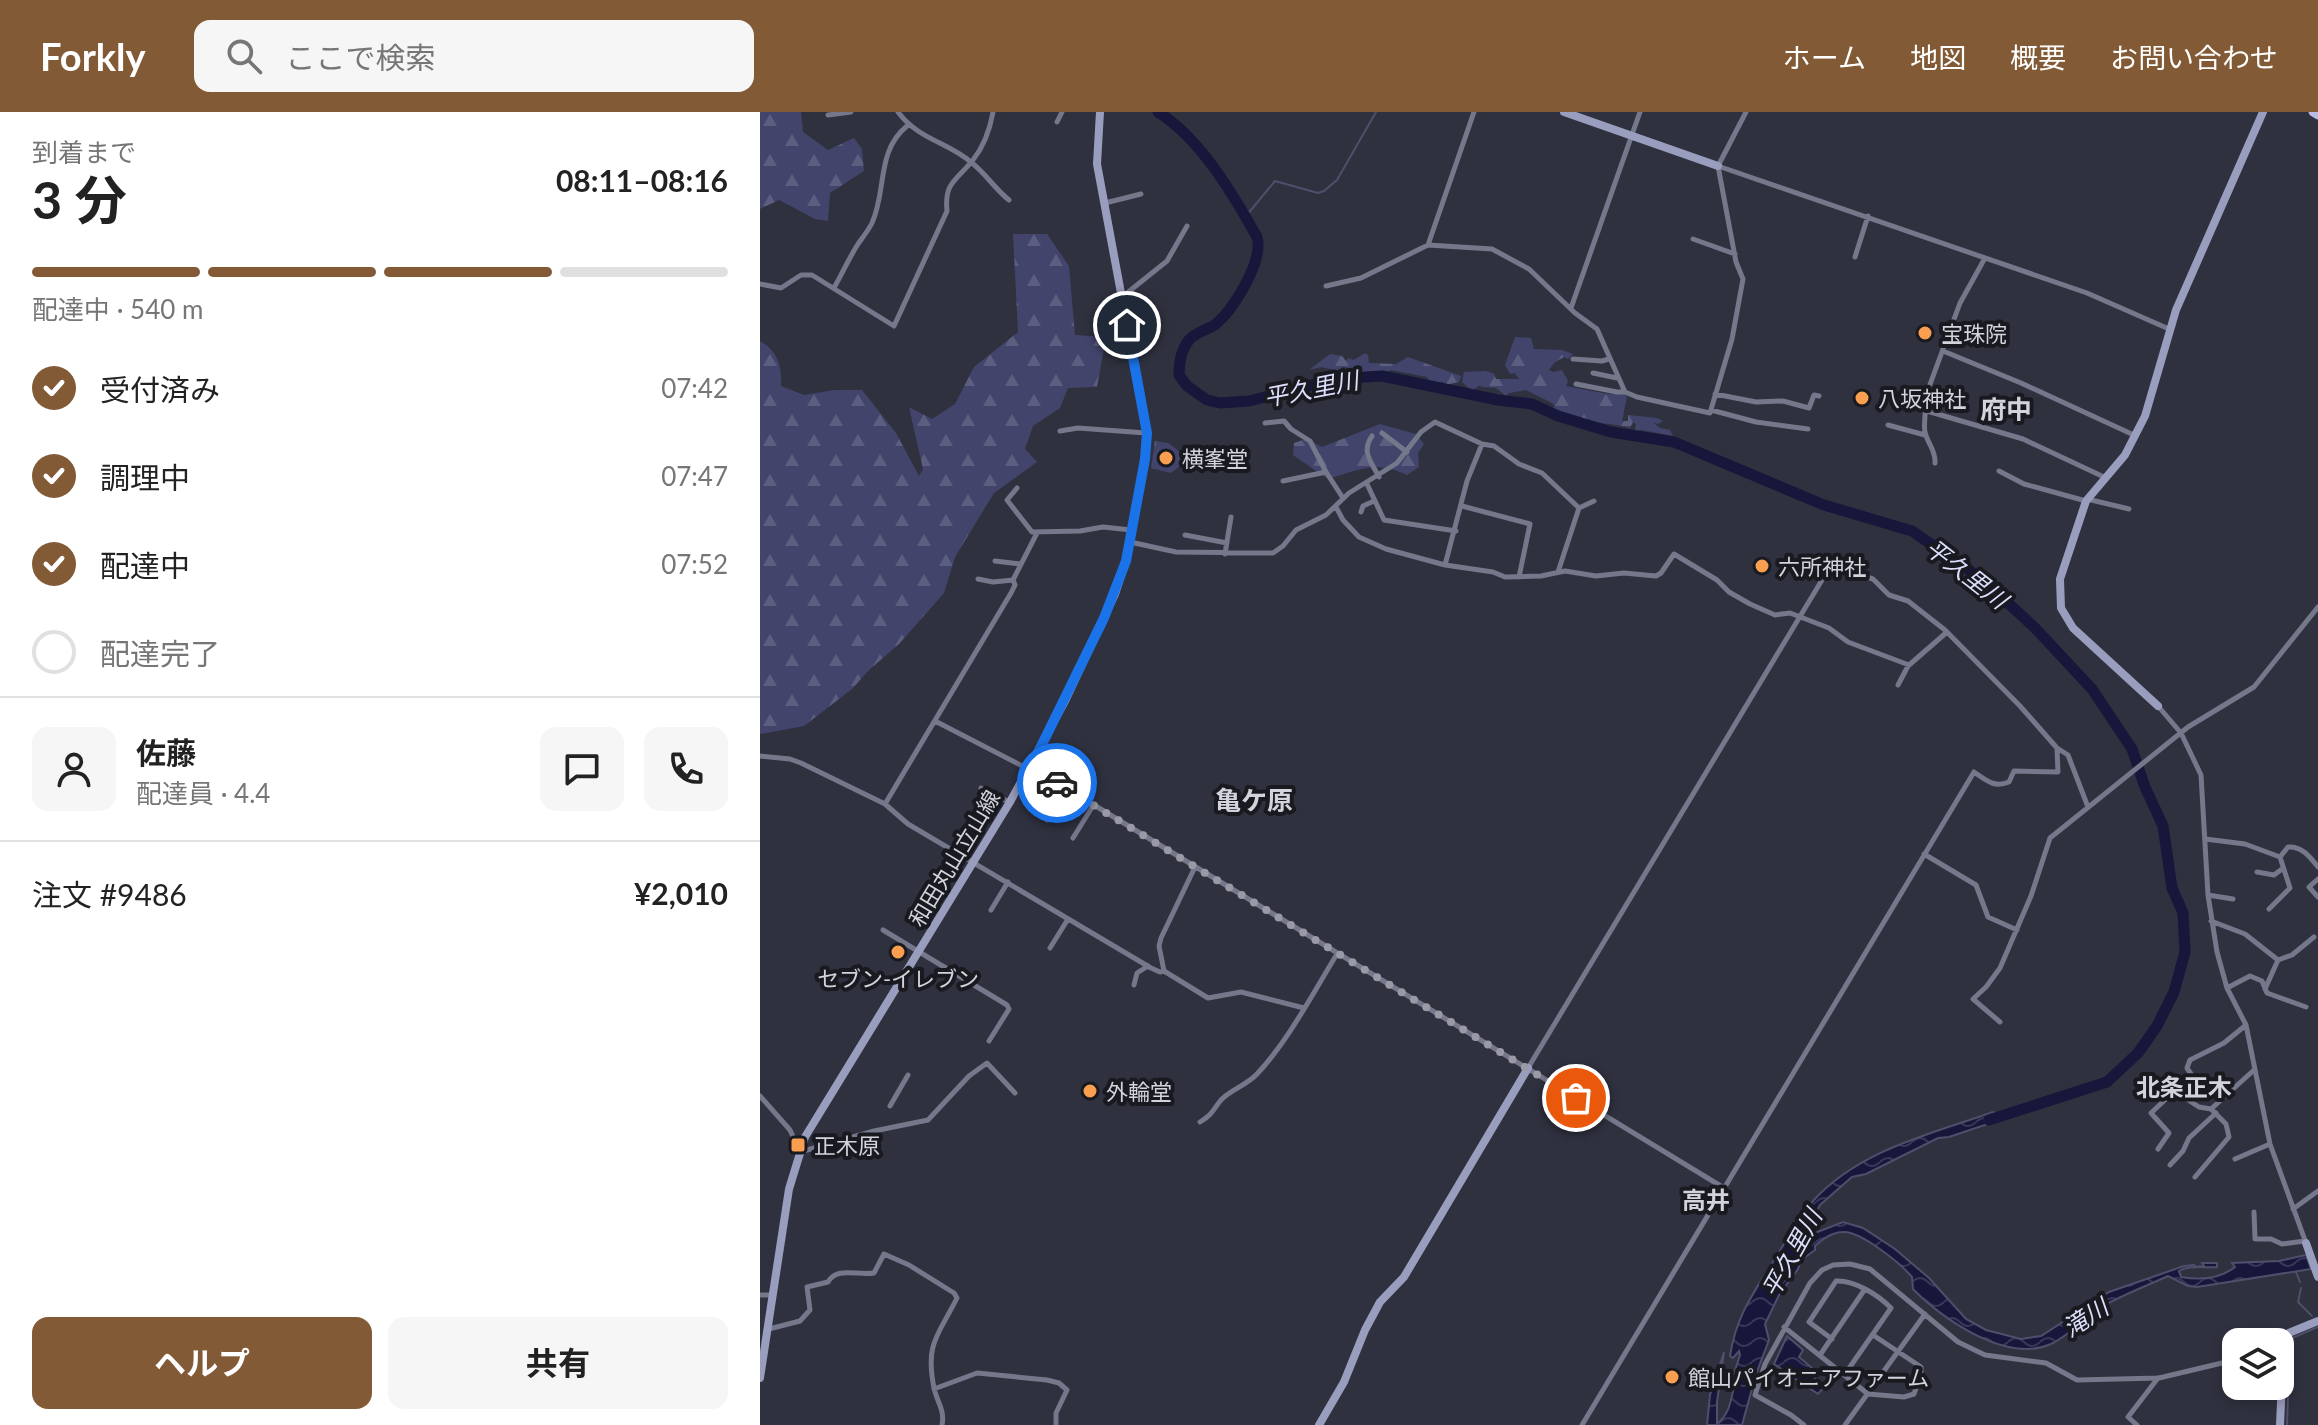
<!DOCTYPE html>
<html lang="ja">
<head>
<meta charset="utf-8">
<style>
  body { margin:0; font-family:Lato,"Noto Sans JP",sans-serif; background:#f6f6f6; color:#222; height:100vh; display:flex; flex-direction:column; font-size:30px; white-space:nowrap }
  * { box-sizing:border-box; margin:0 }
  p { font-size:26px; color:#767676 }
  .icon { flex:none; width:44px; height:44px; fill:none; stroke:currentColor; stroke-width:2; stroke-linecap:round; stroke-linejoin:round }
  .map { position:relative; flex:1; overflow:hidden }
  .sheet { display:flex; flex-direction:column; background:#fff; width:760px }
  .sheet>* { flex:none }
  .fabs { position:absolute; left:1462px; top:1216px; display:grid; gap:16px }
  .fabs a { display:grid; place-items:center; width:72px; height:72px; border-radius:16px; background:#fff; box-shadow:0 4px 12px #0003; font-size:40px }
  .pin { position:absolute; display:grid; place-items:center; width:68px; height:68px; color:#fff; margin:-34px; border:4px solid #fff; border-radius:50%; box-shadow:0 2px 8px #0007 }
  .courier { position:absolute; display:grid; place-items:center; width:80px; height:80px; margin:-40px; border:6px solid #1a73e8; border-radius:50%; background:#fff; color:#222; box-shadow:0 2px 10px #0007 }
  .overview em { font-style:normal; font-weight:700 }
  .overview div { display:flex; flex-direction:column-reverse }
  .overview { display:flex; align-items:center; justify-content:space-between; height:136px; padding:0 32px }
  h1 { font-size:52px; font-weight:700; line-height:60px }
  .bar { display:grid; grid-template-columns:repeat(4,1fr); gap:12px 8px; align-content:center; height:96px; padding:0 32px }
  .bar i { height:10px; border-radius:6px; background:#e0e0e0 }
  .bar .on { background:#835a36 }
  .bar p { grid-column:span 4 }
  .line { display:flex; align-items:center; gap:20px; padding:0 32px; border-top:2px solid #e0e0e0 }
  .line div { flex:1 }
  .round { display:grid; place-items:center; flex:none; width:84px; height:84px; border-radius:16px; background:#f6f6f6 }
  ol { padding:0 32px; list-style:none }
  li { display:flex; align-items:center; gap:24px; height:88px }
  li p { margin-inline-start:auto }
  li .icon { padding:8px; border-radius:50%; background:#835a36; color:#fff; stroke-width:4 }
  li:last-child { color:#767676 }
  li i { width:44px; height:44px; border:4px solid #e0e0e0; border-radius:50% }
  .cta { display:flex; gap:16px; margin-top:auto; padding:16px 32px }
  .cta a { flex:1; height:92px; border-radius:16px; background:#835a36; color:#fff; font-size:32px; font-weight:700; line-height:92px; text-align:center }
  .cta a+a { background:#f6f6f6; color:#222 }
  header { display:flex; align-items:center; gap:48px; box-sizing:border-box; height:112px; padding:0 40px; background:#835a36; color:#fff }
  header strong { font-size:38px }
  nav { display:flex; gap:44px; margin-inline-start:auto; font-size:28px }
  .search { width:560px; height:72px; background:#f6f6f6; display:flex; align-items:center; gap:20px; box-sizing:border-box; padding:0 28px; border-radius:16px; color:#767676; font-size:30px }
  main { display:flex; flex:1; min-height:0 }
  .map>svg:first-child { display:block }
  .forest { fill:url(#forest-firs) }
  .cemetery { fill:url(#cemetery-stones) }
  .water { fill:url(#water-waves); stroke:#4f4f6b; stroke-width:2 }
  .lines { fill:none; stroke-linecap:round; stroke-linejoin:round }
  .stream { stroke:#4f4f6b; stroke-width:2 }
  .river { stroke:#17163b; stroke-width:11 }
  .street { stroke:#75778b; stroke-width:5 }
  .secondary { stroke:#9a9ebe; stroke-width:8 }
  .primary { stroke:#b7bbe5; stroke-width:9 }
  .done { stroke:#999aa5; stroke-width:8; stroke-dasharray:0 14.4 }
  .route { stroke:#1a73e8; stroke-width:10 }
  .poi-dot { fill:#fa9f4f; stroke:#191920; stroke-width:3 }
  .labels { text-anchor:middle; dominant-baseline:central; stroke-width:8; stroke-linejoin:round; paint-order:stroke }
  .poi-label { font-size:22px; fill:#d2d3dc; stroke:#191920; text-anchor:start }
  .street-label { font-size:22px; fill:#d2d3dc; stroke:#191920 }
  .water-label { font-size:24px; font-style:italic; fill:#dcdffc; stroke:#191920 }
  .neighbourhood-label { font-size:24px; font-weight:bold; fill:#d2d3dc; stroke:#191920 }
  .quarter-label { font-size:26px; font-weight:bold; fill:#d2d3dc; stroke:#191920 }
</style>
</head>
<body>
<header>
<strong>Forkly</strong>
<div class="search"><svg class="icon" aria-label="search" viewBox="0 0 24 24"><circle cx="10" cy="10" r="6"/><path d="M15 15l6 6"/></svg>ここで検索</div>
<nav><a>ホーム</a><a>地図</a><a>概要</a><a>お問い合わせ</a></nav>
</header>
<main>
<section class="sheet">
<div class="overview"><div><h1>3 分</h1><p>到着まで</p></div><em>08:11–08:16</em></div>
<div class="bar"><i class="on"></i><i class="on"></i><i class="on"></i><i></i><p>配達中 · 540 m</p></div>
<ol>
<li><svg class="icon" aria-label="check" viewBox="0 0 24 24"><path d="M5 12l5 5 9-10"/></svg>受付済み<p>07:42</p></li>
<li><svg class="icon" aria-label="check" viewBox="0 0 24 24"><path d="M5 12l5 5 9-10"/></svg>調理中<p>07:47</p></li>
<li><svg class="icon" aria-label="check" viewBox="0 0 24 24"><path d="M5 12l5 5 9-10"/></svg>配達中<p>07:52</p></li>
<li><i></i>配達完了</li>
</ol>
<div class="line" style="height:144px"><a class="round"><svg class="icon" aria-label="person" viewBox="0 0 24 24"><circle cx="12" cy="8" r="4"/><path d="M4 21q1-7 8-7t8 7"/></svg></a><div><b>佐藤</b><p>配達員 · 4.4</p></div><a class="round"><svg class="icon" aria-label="chat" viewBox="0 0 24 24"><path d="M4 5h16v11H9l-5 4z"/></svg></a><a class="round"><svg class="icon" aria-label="phone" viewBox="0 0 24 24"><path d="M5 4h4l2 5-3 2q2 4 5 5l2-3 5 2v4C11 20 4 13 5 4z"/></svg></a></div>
<div class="line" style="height:104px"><div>注文 #9486</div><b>¥2,010</b></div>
<div class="cta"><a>ヘルプ</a><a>共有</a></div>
</section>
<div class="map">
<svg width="1558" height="1313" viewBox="0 0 1558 1313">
  <defs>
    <pattern id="forest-firs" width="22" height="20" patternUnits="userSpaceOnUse" patternTransform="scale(2)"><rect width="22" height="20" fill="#42446b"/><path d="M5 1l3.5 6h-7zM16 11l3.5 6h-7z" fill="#5c5e80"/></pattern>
    <pattern id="cemetery-stones" width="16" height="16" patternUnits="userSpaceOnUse" patternTransform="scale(2)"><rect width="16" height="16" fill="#42446b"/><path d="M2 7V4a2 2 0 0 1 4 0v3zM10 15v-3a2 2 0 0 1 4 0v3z" fill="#5c5e80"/></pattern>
    <pattern id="water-waves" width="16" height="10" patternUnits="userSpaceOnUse" patternTransform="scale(2)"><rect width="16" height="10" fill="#17163b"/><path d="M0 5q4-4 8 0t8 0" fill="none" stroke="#383757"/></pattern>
  </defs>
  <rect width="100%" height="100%" fill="#2f313f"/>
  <path class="forest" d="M0 0H41L43 20 68 38 94 26 102 37 104 59 70 81 68 109 55 107 19 88 0 97Z
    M253 122H287L309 154 315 223 346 225 337 275 308 276 300 296 273 314 265 337 277 350 234 381 195 445 184 481 139 532 109 558 92 577 44 614 0 622V229C18 239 22 254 21 274L44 283 74 278H102L136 321 159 364 163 357 149 295 172 307 195 292 214 255 258 220Z
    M755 225 771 226 774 237 802 238 813 242 808 247 804 245 794 251 789 258 793 260 802 258 808 269 806 274 848 282H865L867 285 862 309H868V303L897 306 903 309 898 312 893 310 900 316 910 318 913 324 882 318 875 319 876 312 873 310 870 316C851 311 834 311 816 307 808 306 801 298 792 296L795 294 792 291 766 278 749 281 746 284 736 276 721 275 720 273 712 279 702 270 704 260 726 259 734 262 736 267H759L755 261 750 262 745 253Z
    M605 241 608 243 609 251 636 252 648 245 701 264 699 270 685 273 682 269 680 271 670 270 667 265 631 258 621 262 600 261 598 257 582 255 581 259 561 255 549 258 570 242 582 244 586 249 588 246 594 248Z
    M620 312 656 322 664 332 658 341 659 355 647 363C616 348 598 358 568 367L533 343 534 331 546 327 562 335Z"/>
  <path class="cemetery" d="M395 329 408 331 423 342 421 353 411 361 391 356Z"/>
  <path class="water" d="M1233 1000 1241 1004 1237 1009 1189 1025 1178 1026 1106 1062 1092 1065 1060 1093 1042 1126 1083 1110 1103 1116 1135 1137 1169 1166 1206 1207 1226 1218 1261 1227 1281 1224 1349 1180 1424 1154 1434 1153 1436 1155 1444 1154 1442 1151H1457V1155C1445 1156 1427 1153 1419 1159L1421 1165C1439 1168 1460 1167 1475 1155L1472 1151 1519 1149 1546 1143 1551 1157 1437 1175 1428 1174 1408 1164C1385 1175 1329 1195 1317 1215 1309 1220 1300 1228 1291 1232 1246 1252 1181 1206 1153 1177L1152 1165C1141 1152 1101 1119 1083 1120 1072 1120 1063 1127 1055 1134V1138L1041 1148 1038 1157 1019 1183 1005 1212 1009 1228 996 1262 982 1313H947L950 1283 964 1240 957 1290V1312C972 1300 971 1283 976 1267H973V1265L980 1243 979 1239 973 1246 970 1244C976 1205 992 1183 1013 1150 1026 1130 1037 1107 1053 1089 1099 1038 1171 1022 1233 1000Z
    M1027 1224 1043 1238 1039 1245 1053 1257 1055 1267 1064 1275 1058 1282 1014 1252Z"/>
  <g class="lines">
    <path class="stream" d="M486 104 515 69 558 81 564 79 577 68 616 0
      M1536 1160 1540 1170
      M1541 1176 1538 1190 1552 1204
      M1527 1313 1530 1227 1558 1215"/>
    <path class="river" d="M398 0C440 26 473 82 497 125 504 148 474 197 456 212 448 218 436 220 429 228 421 238 419 251 419 263L427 274 447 288 460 291 489 289 575 267 622 264 738 288 772 292 798 304 851 320 914 330 1064 393 1152 419 1213 461 1235 479 1275 516 1332 577 1372 637 1385 675 1403 714 1412 776 1423 801 1425 840 1414 880 1397 914 1378 941 1347 970 1229 1008"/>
    <path class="street" d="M138 0C159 28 188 30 212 51 226 62 235 77 249 88
      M68 3 91 0
      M297 10 302 0
      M958 54 1327 181 1409 217
      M345 91 381 82
      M933 127 975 142
      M668 133 714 0
      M1095 145 1108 104
      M0 172 21 176 41 163H52L134 214 187 99C184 70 197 68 213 48 224 34 230 17 233 0
      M566 174 601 166 668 133 732 137 769 157 815 201 837 217 865 280 877 285 950 301 972 227 983 167 976 150 958 54 986 0
      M74 176C82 162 89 146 98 132 103 125 108 119 112 111 127 78 116 39 147 14
      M362 185 407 149 427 114
      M811 196 880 0
      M1183 239 1261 271 1376 324
      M813 247 842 249 849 247
      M833 261 857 266
      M816 272 857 280H865
      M955 282 996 290 1023 289 1049 296 1054 283 1059 284
      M951 298 996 310 1048 317
      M1167 299 1263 327 1344 365
      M505 311 524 309 531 317 550 329 566 360 583 386
      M1128 313 1165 323
      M300 319 318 316 386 321
      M622 321 647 340
      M612 324C601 340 611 349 619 365
      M1175 351C1176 338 1167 331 1165 320 1163 312 1167 297 1165 286L1200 191 1225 146
      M1239 359 1264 372 1326 389
      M523 369 566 360
      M607 372 624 408 696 419
      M257 376 247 388 272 420 320 419 343 415 371 418
      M1327 387 1369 397
      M702 394 770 412 759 465
      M576 395 583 408 599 425 626 437 685 453 733 460 745 465 781 464 805 459 836 464 864 461 896 464 901 461 914 442 957 468 969 480 990 492 1015 503 1030 501 1069 516 1088 530 1149 553
      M601 400 603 394 614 389
      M425 423 467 431
      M370 430 416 440 513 441 523 434 536 418 566 403 589 381 637 351 661 320 675 310 722 332 734 334 759 352 782 361 819 396 834 389
      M465 442 471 405
      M235 449 261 452
      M685 453 707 369 722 332
      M798 460 819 396
      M218 467 233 470 253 468
      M1138 573 1148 554 1187 520
      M1398 594 1421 621 1441 663 1448 783 1457 840 1467 876 1486 913 1510 1032 1546 1131
      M175 609 311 679 964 1076
      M0 644 30 647 41 651 125 692 148 712 391 856 400 860 404 859 448 886 481 880 544 896
      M221 676 249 690
      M125 692 251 481 255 473 253 468 277 421
      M287 708 305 675
      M313 726 334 692
      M1445 727 1485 732 1520 745 1528 735C1542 734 1550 745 1558 755
      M1164 742 1216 773 1228 805 1257 818
      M1497 760 1514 763 1522 757
      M1558 767 1549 775 1558 785
      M1448 783 1473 787
      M1509 797 1530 776 1520 745
      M231 798 248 770
      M1451 809 1485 822 1518 848
      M123 818 247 893 249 897 229 929
      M290 836 308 807
      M404 859 399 834 401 826 435 755
      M374 873 377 861 388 854
      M1467 876 1490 864 1502 869 1507 881 1546 895
      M1505 877 1518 848 1532 843 1554 825
      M1240 910 1213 887 1226 875 1240 856 1271 784 1290 726 1428 615 1494 575 1558 495
      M768 956 1068 458 1100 463 1113 467 1129 483 1148 489 1185 518 1260 594 1297 636 1308 643 1328 695
      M0 984 30 1018 40 1040 114 1019 168 1008 209 964 227 951 255 981
      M1424 985 1437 971 1427 956 1430 948 1464 931 1486 913
      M130 994 148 963
      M440 1010C454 1001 452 999 461 988 470 978 487 973 497 962 528 929 553 881 577 842
      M1398 1037 1409 1021 1391 1001 1408 985 1419 982 1439 995 1451 997 1494 958
      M1475 1047 1510 1032
      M1410 1053 1423 1039 1429 1026 1456 1001
      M1435 1065 1469 1025 1466 1012 1451 997
      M1533 1097 1558 1079
      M1494 1100 1495 1127H1511L1522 1132 1545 1129
      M0 1183H13
      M1024 1215 1108 1282 1144 1285 1154 1282 1161 1261V1255L1113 1223
      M9 1217 40 1209 50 1198 47 1175 68 1170C77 1154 98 1164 114 1161L124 1142 149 1153 194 1181 197 1186C178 1224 165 1231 174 1276 177 1290 185 1298 182 1313
      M1072 1227 1049 1210 1076 1169C1095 1168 1118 1183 1131 1196L1085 1262
      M1060 1243 1105 1177
      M174 1277 217 1261 287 1268 299 1271 307 1278 296 1301V1313
      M822 1313 1214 660C1227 669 1234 676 1249 670L1254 659 1298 660 1297 637
      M1044 1313 1031 1303 995 1283 1005 1252 1050 1171 1062 1158 1073 1153 1090 1152 1110 1157 1198 1230 1225 1243 1286 1251 1317 1268 1399 1266 1462 1251 1476 1253
      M1085 1313 1165 1202
      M1377 1313 1368 1305 1398 1266"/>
    <path class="secondary" d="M804 0 958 54
      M1398 594 1313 516 1301 496 1300 467 1326 389 1365 343 1385 304 1416 198 1503 0
      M1546 1131 1558 1165
      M0 1266 29 1077 45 1025 250 690 305 589 355 482 366 449 385 347 387 321 337 52 340 0
      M559 1313 584 1270 605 1218 620 1190 644 1165 768 956
      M1520 1313 1524 1223 1558 1209"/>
    <path class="primary" d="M1553 0 1558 3"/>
  </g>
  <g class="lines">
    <path class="done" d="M297 671 816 986"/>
    <path class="route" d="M297 671 270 657 344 506 366 449 385 347 387 321 367 213"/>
  </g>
  <g class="poi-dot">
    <circle cx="1165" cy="221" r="8"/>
    <circle cx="1102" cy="286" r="8"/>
    <circle cx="406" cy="346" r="8"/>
    <circle cx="1002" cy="454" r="8"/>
    <circle cx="138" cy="840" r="8"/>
    <circle cx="330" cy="979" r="8"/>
    <rect x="30" y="1025" width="16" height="16" rx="4"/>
    <circle cx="912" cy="1265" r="8"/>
  </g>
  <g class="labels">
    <g class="poi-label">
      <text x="1181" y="221">宝珠院</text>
      <text x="1118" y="286">八坂神社</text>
      <text x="422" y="346">横峯堂</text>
      <text x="1018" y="454">六所神社</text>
      <text x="138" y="866" text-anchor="middle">セブン-イレブン</text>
      <text x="346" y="979">外輪堂</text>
      <text x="54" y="1033">正木原</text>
      <text x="928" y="1265">館山パイオニアファーム</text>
    </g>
    <g class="street-label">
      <text transform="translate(194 746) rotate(-59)">和田丸山立山線</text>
    </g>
    <g class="water-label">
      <text transform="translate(551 276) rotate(-11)">平久里川</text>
      <text transform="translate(1207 461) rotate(38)">平久里川</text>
      <text transform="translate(1031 1141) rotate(-61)">平久里川</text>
      <text transform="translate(1325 1205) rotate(-33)">滝川</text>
    </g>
    <g class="neighbourhood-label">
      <text x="1424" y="974">北条正木</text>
      <text x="946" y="1087">高井</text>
    </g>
    <g class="quarter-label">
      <text x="1246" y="297">府中</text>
      <text x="494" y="688">亀ケ原</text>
    </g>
  </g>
</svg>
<div class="fabs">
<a><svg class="icon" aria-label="layers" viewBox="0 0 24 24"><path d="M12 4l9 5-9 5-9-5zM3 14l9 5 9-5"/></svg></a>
</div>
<div class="pin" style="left:816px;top:986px;background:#ea580c"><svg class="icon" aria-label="bag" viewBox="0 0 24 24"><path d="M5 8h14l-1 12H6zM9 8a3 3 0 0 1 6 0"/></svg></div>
<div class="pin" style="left:367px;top:213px;background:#1f2937"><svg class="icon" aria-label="home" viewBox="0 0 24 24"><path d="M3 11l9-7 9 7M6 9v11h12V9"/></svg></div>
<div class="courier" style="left:297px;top:671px"><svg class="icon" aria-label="car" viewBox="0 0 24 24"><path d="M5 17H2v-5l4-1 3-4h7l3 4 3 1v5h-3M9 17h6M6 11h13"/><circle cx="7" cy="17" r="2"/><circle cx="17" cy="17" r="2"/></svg></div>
</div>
</main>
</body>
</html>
